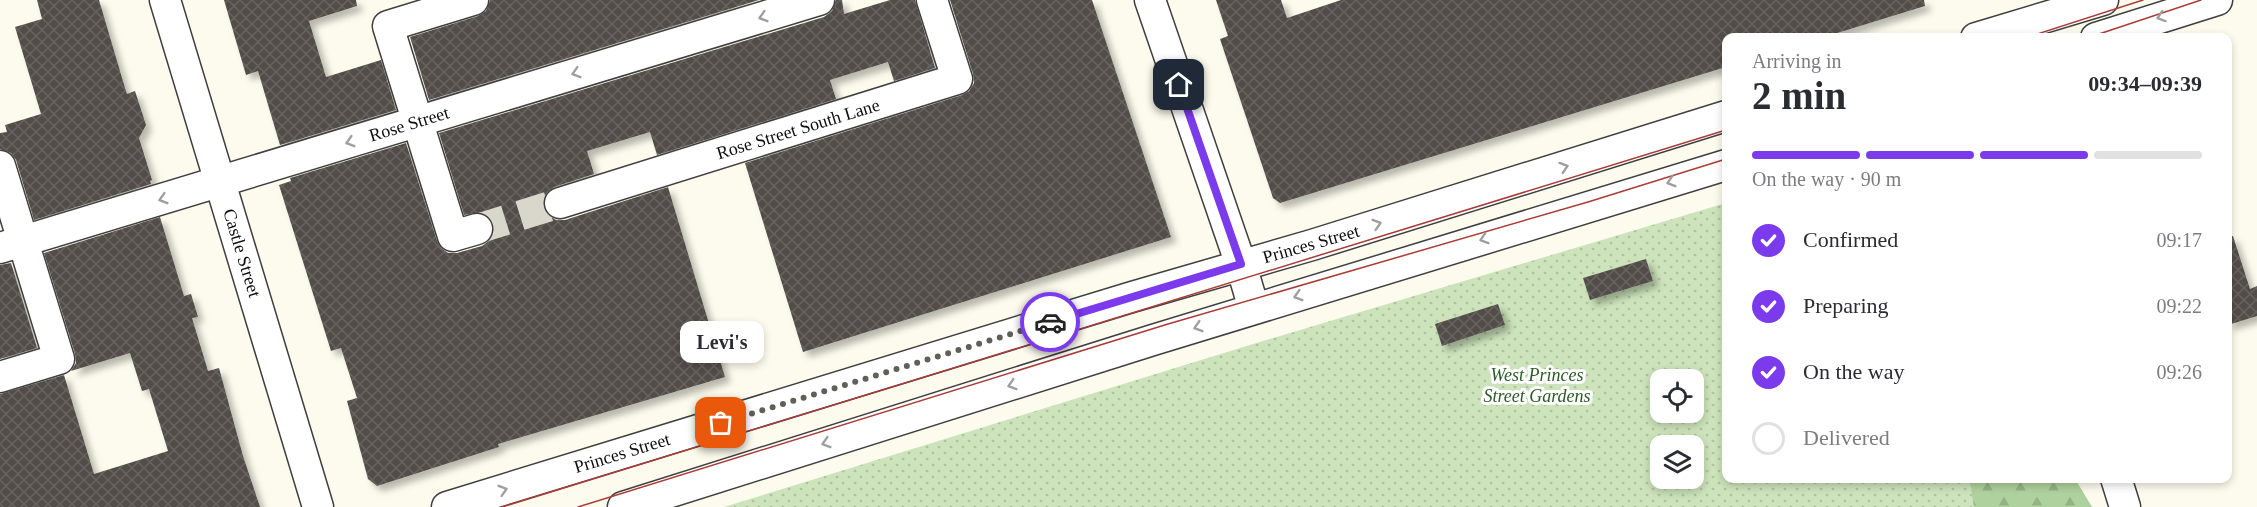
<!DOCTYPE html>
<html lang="en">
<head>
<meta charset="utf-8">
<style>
  body { margin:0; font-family:"Times New Roman",serif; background:#f7f7f7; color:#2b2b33; height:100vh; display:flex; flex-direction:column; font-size:22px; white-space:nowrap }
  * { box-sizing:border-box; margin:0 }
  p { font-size:20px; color:#7c7c81 }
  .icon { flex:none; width:33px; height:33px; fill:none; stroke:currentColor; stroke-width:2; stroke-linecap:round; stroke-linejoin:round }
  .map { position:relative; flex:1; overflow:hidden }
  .side { position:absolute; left:1722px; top:33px; width:510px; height:450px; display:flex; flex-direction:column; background:#fff; border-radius:12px; box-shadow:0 3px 9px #0003 }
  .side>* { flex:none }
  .tools { position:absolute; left:1650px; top:369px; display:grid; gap:12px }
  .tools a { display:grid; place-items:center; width:54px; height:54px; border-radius:12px; background:#fff; box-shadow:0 3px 9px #0003; font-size:30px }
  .pin { position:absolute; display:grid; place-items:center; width:51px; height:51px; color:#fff; margin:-26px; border-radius:12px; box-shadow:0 3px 9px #0006 }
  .courier { position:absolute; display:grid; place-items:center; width:60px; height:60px; margin:-30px; border:4px solid #7c3aed; border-radius:50%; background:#fff; color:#222; box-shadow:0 2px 8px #0007 }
  .bubble { position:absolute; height:42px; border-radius:12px; background:#fff; box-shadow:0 3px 9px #0003; font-size:20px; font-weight:600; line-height:42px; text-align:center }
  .summary em { font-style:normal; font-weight:600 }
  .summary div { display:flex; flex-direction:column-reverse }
  .summary { display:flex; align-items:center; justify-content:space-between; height:102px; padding:0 30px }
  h1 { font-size:39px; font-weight:600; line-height:45px }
  .bar { display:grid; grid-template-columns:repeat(4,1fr); gap:9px 6px; align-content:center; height:72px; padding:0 30px }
  .bar i { height:8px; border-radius:4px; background:#e1e1e2 }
  .bar .current { background:#7c3aed }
  .bar p { grid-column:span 4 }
  ol { padding:0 30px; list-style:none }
  li { display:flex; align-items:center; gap:18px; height:66px }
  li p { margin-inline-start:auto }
  li .icon { padding:6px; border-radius:50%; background:#7c3aed; color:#fff; stroke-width:4 }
  li:last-child { color:#7c7c81 }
  li i { width:33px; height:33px; border:3px solid #e1e1e2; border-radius:50% }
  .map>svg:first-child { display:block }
  .grass { fill:url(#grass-dots); fill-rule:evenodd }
  .forest { fill:url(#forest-firs) }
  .building { fill:url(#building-cross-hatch); filter:url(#shadow) }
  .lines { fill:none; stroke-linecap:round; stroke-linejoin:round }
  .minor-tunnel { stroke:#d9d7cb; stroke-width:30; stroke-dasharray:30 15; stroke-linecap:butt }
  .minor-casing { stroke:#3f3f3f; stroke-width:33 }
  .minor { stroke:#fff; stroke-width:30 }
  .tram { stroke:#aa3c36; stroke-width:1.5 }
  .oneway { stroke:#9e9e9e }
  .done { stroke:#60605b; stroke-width:6; stroke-dasharray:0 10.8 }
  .route { stroke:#7c3aed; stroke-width:8 }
  .labels { text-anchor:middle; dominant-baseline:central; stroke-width:6; stroke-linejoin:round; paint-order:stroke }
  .street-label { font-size:18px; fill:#0c0c0c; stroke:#fff }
  .park-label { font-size:18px; font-style:italic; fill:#2b5b25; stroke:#fff }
</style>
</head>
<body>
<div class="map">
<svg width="2257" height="507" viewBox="0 0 2257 507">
  <defs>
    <pattern id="grass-dots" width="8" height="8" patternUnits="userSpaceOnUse" patternTransform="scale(1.5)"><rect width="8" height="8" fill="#cce3bb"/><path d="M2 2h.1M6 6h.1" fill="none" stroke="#aec2a0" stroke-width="1.8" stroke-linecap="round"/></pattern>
    <pattern id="forest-firs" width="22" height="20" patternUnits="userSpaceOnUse" patternTransform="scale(1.5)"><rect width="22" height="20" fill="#afd19d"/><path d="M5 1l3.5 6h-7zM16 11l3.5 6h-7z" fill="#95b286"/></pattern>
    <pattern id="building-cross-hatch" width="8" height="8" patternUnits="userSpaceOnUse" patternTransform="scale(1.5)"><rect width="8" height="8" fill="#534e4a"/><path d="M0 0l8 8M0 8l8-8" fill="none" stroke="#676360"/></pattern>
    <filter id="shadow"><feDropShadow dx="5.5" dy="5.5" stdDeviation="3" flood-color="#0004"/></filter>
  </defs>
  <rect width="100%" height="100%" fill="#fdfbed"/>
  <path class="grass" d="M1726 203V478L2075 479 2092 507H724L1263 341ZM1660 380H1694V412H1660ZM1660 446H1694V478H1660Z"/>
  <path class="forest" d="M1968 479H2075L2092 507H1974L1971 487Z"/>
  <path class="building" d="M37 0H99L125 88 127 94 135 91 146 125 139 138 152 180 150 181 151 184 34 220 16 160 11 153 0 149V133L7 132 5 125 41 114 15 27 42 19Z
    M224 0H356L357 6 309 21 326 77 381 60 396 110 280 145 258 71 246 75Z
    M490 0H759L429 100 410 37 478 16 486 11Z
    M836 0H842L844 14 890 0H915L935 68 894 81 888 62 830 80 836 99 657 155 650 132 587 151 594 174 554 187 547 192 543 199V208L548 215 556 220H565L668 187 725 377 498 444 499 447 377 486 368 479 347 401 357 398 341 348 331 351 279 185 291 181 290 178 406 143 437 241 441 248 448 253H457L482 246 489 241 494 234 493 224 489 217 482 212 464 215 439 133 824 17 832 11Z
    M950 0H1092L1171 237 803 352 745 163 962 95 969 91 974 83 973 74Z
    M1216 0H1281L1287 18 1341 0H1924L1925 6 1821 38H1726V67L1280 203 1273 198 1220 39 1228 36Z
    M160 217 184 296 191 294 198 317 192 318 208 371 219 368 243 456 260 507H0V394L64 375 94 474 168 451 149 389 142 391 130 353 71 371 76 363 75 354 44 253Z
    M2233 236 2250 289 2257 286V316L2228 325V237Z
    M1646 259 1653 281 1590 300 1583 278Z
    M11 263 37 348 0 359V265Z
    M1498 304 1505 325 1442 346 1435 324Z"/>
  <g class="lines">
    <path class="minor-tunnel" d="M477 229 560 203"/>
    <g class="minor-casing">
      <path id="minor" d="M165 0 318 507
        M473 0 388 26 453 236 477 229
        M1150 0 1241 265 1254 309
        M1976 38 2103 0
        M2096 38 2217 0
        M0 166 59 359 0 377
        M560 203 957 79 932 0
        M0 248 819 0
        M2116 478 2125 507
        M447 507 1132 297 1312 245 1726 116
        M623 507 1153 340 1726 165"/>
    </g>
    <use href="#minor" class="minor"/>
    <path class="tram" d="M2025 38 2143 0
      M2087 38 2201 0
      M502 507 1726 130
      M578 507 1168 324 1588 202 1726 159"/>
  </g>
  <defs><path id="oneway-chevron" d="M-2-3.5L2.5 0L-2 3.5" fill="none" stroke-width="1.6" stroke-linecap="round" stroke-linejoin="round" transform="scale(1.5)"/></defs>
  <g class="oneway">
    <use href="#oneway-chevron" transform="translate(763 17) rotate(163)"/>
    <use href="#oneway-chevron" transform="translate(2161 17) rotate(162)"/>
    <use href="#oneway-chevron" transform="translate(576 73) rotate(163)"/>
    <use href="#oneway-chevron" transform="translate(350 142) rotate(163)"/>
    <use href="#oneway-chevron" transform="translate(1564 167) rotate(-18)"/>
    <use href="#oneway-chevron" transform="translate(1671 182) rotate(163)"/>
    <use href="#oneway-chevron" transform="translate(163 199) rotate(163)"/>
    <use href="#oneway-chevron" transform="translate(1377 224) rotate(-17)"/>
    <use href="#oneway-chevron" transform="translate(1484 239) rotate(163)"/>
    <use href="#oneway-chevron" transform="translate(1298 296) rotate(163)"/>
    <use href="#oneway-chevron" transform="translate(1198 327) rotate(163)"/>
    <use href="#oneway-chevron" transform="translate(1012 385) rotate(163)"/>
    <use href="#oneway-chevron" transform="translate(826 443) rotate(163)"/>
    <use href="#oneway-chevron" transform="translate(503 490) rotate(-17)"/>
  </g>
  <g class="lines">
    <path class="done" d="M721 423 1050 322"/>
    <path class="route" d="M1050 322 1241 264 1179 85"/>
  </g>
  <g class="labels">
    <g class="street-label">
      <text transform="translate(409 124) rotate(-17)">Rose Street</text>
      <text transform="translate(798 129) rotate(-17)">Rose Street South Lane</text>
      <text transform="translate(1311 244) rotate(-16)">Princes Street</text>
      <text transform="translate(242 253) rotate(73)">Castle Street</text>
      <text transform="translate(622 453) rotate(-17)">Princes Street</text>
    </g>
    <g class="park-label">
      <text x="1537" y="375">West Princes<tspan x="1537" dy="21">Street Gardens</tspan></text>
    </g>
  </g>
</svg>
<div class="tools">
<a><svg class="icon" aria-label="locate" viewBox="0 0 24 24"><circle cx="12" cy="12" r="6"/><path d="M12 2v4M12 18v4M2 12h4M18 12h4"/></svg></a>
<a><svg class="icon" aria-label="layers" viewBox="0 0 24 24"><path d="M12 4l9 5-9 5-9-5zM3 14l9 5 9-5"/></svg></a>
</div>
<div class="pin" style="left:721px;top:423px;background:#ea580c"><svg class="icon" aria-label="bag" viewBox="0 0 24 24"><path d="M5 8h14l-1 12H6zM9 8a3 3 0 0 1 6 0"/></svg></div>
<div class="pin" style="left:1179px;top:85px;background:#1f2937"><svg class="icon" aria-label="home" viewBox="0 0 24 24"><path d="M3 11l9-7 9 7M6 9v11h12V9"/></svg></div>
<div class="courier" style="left:1050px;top:322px"><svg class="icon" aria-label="car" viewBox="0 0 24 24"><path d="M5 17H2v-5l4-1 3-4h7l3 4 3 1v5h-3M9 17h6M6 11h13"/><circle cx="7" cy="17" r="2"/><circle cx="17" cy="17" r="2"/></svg></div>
<div class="bubble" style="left:680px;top:321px;width:84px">Levi's</div>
<section class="side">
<div class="summary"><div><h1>2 min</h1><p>Arriving in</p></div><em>09:34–09:39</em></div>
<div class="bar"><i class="current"></i><i class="current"></i><i class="current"></i><i></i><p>On the way · 90 m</p></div>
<ol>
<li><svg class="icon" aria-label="check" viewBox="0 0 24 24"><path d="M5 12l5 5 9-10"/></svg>Confirmed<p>09:17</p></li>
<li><svg class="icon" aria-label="check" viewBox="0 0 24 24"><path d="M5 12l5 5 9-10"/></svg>Preparing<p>09:22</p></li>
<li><svg class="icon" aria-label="check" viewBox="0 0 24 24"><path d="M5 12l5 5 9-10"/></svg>On the way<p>09:26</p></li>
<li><i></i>Delivered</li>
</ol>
</section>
</div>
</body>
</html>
